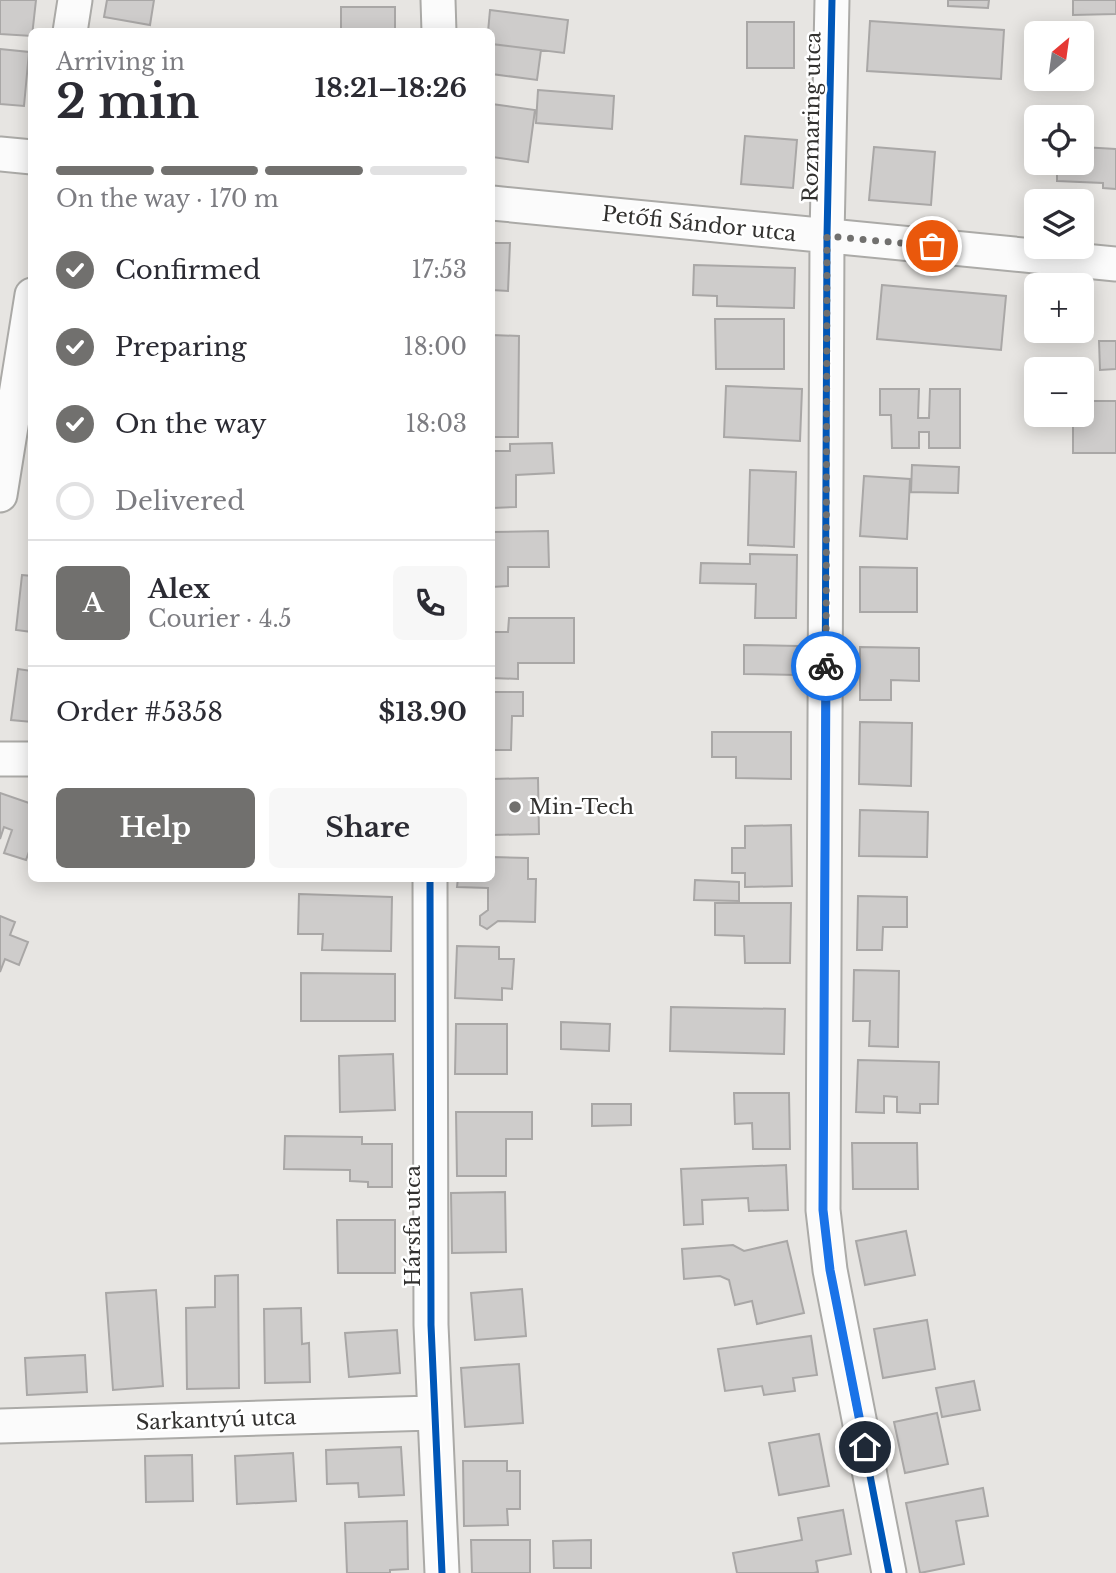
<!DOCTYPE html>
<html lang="en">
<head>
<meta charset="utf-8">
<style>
  body { margin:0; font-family:"Libre Baskerville",serif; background:#f7f7f7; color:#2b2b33; height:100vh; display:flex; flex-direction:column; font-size:26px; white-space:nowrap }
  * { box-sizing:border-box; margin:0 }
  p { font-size:23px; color:#7c7c81 }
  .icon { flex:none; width:38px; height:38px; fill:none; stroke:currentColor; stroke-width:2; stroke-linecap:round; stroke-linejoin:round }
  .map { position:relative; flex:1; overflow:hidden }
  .drawer { position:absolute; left:28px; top:28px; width:467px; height:854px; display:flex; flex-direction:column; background:#fff; border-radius:10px; box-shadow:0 4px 18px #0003 }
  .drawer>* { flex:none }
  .needle { width:46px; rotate:29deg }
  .controls { position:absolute; left:1024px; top:21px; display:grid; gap:14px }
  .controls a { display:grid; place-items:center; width:70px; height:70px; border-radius:10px; background:#fff; box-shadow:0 4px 18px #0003; font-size:35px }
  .pin { position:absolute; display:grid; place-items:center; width:60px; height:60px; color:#fff; margin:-30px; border:4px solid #fff; border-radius:50%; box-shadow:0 2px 7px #0007 }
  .courier { position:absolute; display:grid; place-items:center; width:70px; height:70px; margin:-35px; border:5px solid #1a73e8; border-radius:50%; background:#fff; color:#222; box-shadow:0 2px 9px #0007 }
  .headline em { font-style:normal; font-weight:800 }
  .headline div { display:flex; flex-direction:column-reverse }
  .headline { display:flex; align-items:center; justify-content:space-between; height:119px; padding:0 28px }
  h1 { font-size:46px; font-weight:800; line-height:52px }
  .bar { display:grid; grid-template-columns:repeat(4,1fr); gap:10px 7px; align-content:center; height:84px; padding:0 28px }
  .bar i { height:9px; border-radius:5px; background:#e1e1e2 }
  .bar .on { background:#71706e }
  .bar p { grid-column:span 4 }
  .line { display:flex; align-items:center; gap:18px; padding:0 28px; border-top:2px solid #e1e1e2 }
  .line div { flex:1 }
  .round { display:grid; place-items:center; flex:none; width:74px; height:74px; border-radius:10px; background:#f7f7f7 }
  ol { padding:0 28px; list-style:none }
  li { display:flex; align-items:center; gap:21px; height:77px }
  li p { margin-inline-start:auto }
  li .icon { padding:7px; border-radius:50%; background:#71706e; color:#fff; stroke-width:4 }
  li:last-child { color:#7c7c81 }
  li i { width:38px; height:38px; border:4px solid #e1e1e2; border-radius:50% }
  .action { display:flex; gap:14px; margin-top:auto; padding:14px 28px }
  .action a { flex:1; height:80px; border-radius:10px; background:#71706e; color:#fff; font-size:28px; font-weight:800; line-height:80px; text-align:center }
  .action a+a { background:#f7f7f7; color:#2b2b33 }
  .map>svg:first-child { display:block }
  .building { fill:#cecccb; stroke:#a9a7a6; stroke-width:2 }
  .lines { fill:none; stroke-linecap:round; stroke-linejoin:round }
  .minor-casing { stroke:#abaaa7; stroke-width:37 }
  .minor { stroke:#fbfbfb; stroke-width:33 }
  .cycleway-casing { stroke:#fff; stroke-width:11 }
  .cycleway { stroke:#0057b8; stroke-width:7 }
  .done { stroke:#71706e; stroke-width:7; stroke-dasharray:0 12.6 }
  .route { stroke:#1a73e8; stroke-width:9 }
  .poi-dot { fill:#71706e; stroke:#fff; stroke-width:2.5 }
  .labels { text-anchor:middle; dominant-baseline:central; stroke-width:5; stroke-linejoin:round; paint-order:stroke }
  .street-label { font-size:21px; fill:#32312f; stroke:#fff }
  .poi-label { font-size:21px; fill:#32312f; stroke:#fff; text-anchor:start }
</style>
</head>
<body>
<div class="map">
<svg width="1116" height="1573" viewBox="0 0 1116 1573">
  <rect width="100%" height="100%" fill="#e7e5e2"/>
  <path class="building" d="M0 0H36L32 36 0 34Z
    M107 0H154L150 25 104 17Z
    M948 0H989L988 8 948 6Z
    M1073 0H1116V14L1073 15Z
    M341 7H395V32H341Z
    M490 10 568 20 564 53 492 44V32H488Z
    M870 21 1004 30 1001 79 867 71Z
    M747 22H794V68H747Z
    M492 44 541 50 537 80 492 74Z
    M0 49 29 52 24 106 0 104Z
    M538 90 614 96 612 129 536 123Z
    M492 104 535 110 528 162 492 157Z
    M745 136 797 140 793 188 741 184Z
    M874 147 935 152 931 205 869 200Z
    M1082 147 1116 149V189L1103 188V183L1057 181V163H1082Z
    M492 243H510L508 291 492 290Z
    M694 265 795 268 794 308 717 306V296L693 295Z
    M882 285 1006 296 1001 350 877 339Z
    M715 319H784V369H716Z
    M492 335 519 336 518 437H492Z
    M1099 341H1116V369L1100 370Z
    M726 386 802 389 800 441 724 437Z
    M880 389H919L918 418H929L930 389H960V448H929V432H919V448H892L891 415H880Z
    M1082 401H1116V453H1073V415H1082Z
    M552 443 554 473 516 475V507L492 508V451H510V444Z
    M912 465 959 467 958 493 911 492Z
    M750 470 796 472 794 547 748 545Z
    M864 476 910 479 907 539 860 536Z
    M548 531 549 567H508V586L492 587V532Z
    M750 554 797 555 796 618H755L756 584 700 583 701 563 750 564Z
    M860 567 917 568V612H860Z
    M22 575 32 576V632L16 630Z
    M509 618H574V663H518V679L492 678V632H508Z
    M744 645 798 646V675L744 674Z
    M860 647 919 648V681L891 680V700H860Z
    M18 669 32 671V722L11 720Z
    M492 692H523V716H512L511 750H492Z
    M860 722 912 723 911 786 859 784Z
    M712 732H791V779L736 778V757H712Z
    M538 778 539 834 492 835V779Z
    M0 793 32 804V843L26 860 4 853 12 830 4 827 0 839Z
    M860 810 928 812 927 857 859 856Z
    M791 825 792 886 745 887V873H732V848H745V826Z
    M492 857 528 858V879H536L535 922 498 921 487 929 480 925V916L488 910V888L457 887 458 878H492Z
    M695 880 739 882V901L694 900Z
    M299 894 392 897 391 951 322 950 323 934H298Z
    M858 896 907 897V927H883L882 950H857Z
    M715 903H791L790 963H745L744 936 715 935Z
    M0 916 15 922 10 935 28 942 19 965 5 959 0 972Z
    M457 946 499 947V959H514L512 989 502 988V1000L455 998Z
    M854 970 899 971 898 1047 869 1046 870 1021H853Z
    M301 973 395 974V1021H301Z
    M671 1007 785 1009 784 1054 670 1051Z
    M561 1022 610 1024 609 1051 561 1049Z
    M456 1024H507V1074H455Z
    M393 1054 395 1110 340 1112 339 1056Z
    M858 1060 939 1062 938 1104H920V1113L897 1112V1097L884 1096V1113L856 1112Z
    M734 1093H789L790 1149H753L752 1123 735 1124Z
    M592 1104H631V1125L592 1126Z
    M456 1112H532V1139H506V1176H457Z
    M285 1136 362 1137V1144H392V1187H368V1182L350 1181V1170L284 1169Z
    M852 1143H917L918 1189H853Z
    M786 1165 788 1210 749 1211 748 1198 702 1200 703 1224 684 1225 681 1169Z
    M505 1192 506 1252 452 1253 451 1193Z
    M337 1220H395V1273H338Z
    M906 1231 915 1275 865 1285 856 1241Z
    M787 1241 804 1313 757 1324 752 1301 735 1305 729 1280 720 1276 684 1279 682 1249 733 1245 744 1251Z
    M238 1275 239 1388 187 1389 186 1308 215 1307V1276Z
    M522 1289 526 1336 475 1340 471 1293Z
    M156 1290 163 1386 113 1390 106 1293Z
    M301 1308 302 1344 309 1343 310 1382 265 1383 264 1309Z
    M927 1320 935 1369 883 1378 874 1329Z
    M397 1330 400 1373 349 1377 345 1333Z
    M811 1336 817 1375 793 1378 795 1391 764 1395 762 1386 725 1391 718 1349Z
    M85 1355 87 1392 27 1395 25 1358Z
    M519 1364 523 1423 465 1427 461 1368Z
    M974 1381 980 1410 942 1417 936 1388Z
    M937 1413 948 1464 905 1473 894 1422Z
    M819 1434 829 1486 779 1495 769 1443Z
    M401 1447 404 1495 359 1497 358 1483 327 1484 326 1450Z
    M293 1453 296 1501 237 1504 235 1456Z
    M192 1455 193 1501 146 1502 145 1456Z
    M463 1461H507V1471H520V1509H507L508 1525 464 1526Z
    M983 1488 988 1516 956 1521 964 1564 920 1573 906 1503Z
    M843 1510 851 1554 816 1561 818 1572 814 1573H737L733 1553 802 1540 798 1518Z
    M407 1521 408 1569 390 1570V1573H347L345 1523Z
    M471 1540H530V1573H472Z
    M591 1540V1568H554L553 1541Z"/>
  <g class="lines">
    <g class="minor-casing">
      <path id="minor" d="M438 0 439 32
        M832 0 827 236 823 1210 830 1270 889 1573
        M70 32 75 0
        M0 154 32 157
        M492 203 1116 264
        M0 495 32 295
        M0 759H32
        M430 878 431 1325 442 1573
        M0 1426 432 1413"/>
    </g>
    <use href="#minor" class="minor"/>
    <g class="cycleway-casing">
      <path id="cycleway" d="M832 0 827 236 823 1210 830 1270 889 1573
        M430 878 431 1325 442 1573"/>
    </g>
    <use href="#cycleway" class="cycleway"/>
  </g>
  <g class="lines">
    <path class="done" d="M826 666 827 236 932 246"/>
    <path class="route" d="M826 666 823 1210 830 1270 865 1447"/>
  </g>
  <circle class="poi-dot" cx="515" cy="807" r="7"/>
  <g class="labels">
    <g class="street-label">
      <text transform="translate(812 117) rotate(-89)">Rozmaring utca</text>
      <text transform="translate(699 224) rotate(6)">Petőfi Sándor utca</text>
      <text transform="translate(413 1226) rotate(-90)">Hársfa utca</text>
      <text transform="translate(216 1420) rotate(-2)">Sarkantyú utca</text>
    </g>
    <g class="poi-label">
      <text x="529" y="807">Min-Tech</text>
    </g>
  </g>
</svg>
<div class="controls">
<a><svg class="needle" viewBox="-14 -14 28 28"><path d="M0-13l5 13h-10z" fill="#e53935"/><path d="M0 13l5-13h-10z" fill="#7c7c81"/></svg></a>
<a><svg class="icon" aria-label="locate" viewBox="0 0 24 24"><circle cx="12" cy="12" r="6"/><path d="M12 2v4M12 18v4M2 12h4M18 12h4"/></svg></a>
<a><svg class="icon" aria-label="layers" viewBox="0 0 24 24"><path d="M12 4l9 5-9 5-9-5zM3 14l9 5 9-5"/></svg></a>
<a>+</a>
<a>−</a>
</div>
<div class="pin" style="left:932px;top:246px;background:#ea580c"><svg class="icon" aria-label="bag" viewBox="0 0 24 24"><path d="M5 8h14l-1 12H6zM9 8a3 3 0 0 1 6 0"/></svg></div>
<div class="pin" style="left:865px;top:1447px;background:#1f2937"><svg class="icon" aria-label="home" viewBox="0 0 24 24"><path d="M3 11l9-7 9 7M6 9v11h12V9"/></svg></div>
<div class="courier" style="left:826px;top:666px"><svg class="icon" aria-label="bike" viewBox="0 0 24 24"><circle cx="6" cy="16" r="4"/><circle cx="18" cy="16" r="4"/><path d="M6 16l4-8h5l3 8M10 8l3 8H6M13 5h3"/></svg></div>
<section class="drawer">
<div class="headline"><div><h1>2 min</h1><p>Arriving in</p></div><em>18:21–18:26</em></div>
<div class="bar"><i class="on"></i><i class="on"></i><i class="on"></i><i></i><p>On the way · 170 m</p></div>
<ol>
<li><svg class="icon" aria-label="check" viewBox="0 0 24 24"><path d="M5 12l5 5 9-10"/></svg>Confirmed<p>17:53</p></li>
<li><svg class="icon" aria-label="check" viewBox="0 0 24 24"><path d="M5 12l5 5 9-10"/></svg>Preparing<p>18:00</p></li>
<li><svg class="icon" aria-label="check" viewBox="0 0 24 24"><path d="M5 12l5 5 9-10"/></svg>On the way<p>18:03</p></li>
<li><i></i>Delivered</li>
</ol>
<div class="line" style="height:126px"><b class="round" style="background:#71706e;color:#fff">A</b><div><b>Alex</b><p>Courier · 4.5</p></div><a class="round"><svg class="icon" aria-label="phone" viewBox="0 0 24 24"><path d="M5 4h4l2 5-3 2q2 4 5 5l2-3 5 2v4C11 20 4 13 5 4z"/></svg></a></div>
<div class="line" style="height:91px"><div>Order #5358</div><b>$13.90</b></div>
<div class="action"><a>Help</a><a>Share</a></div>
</section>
</div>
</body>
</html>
